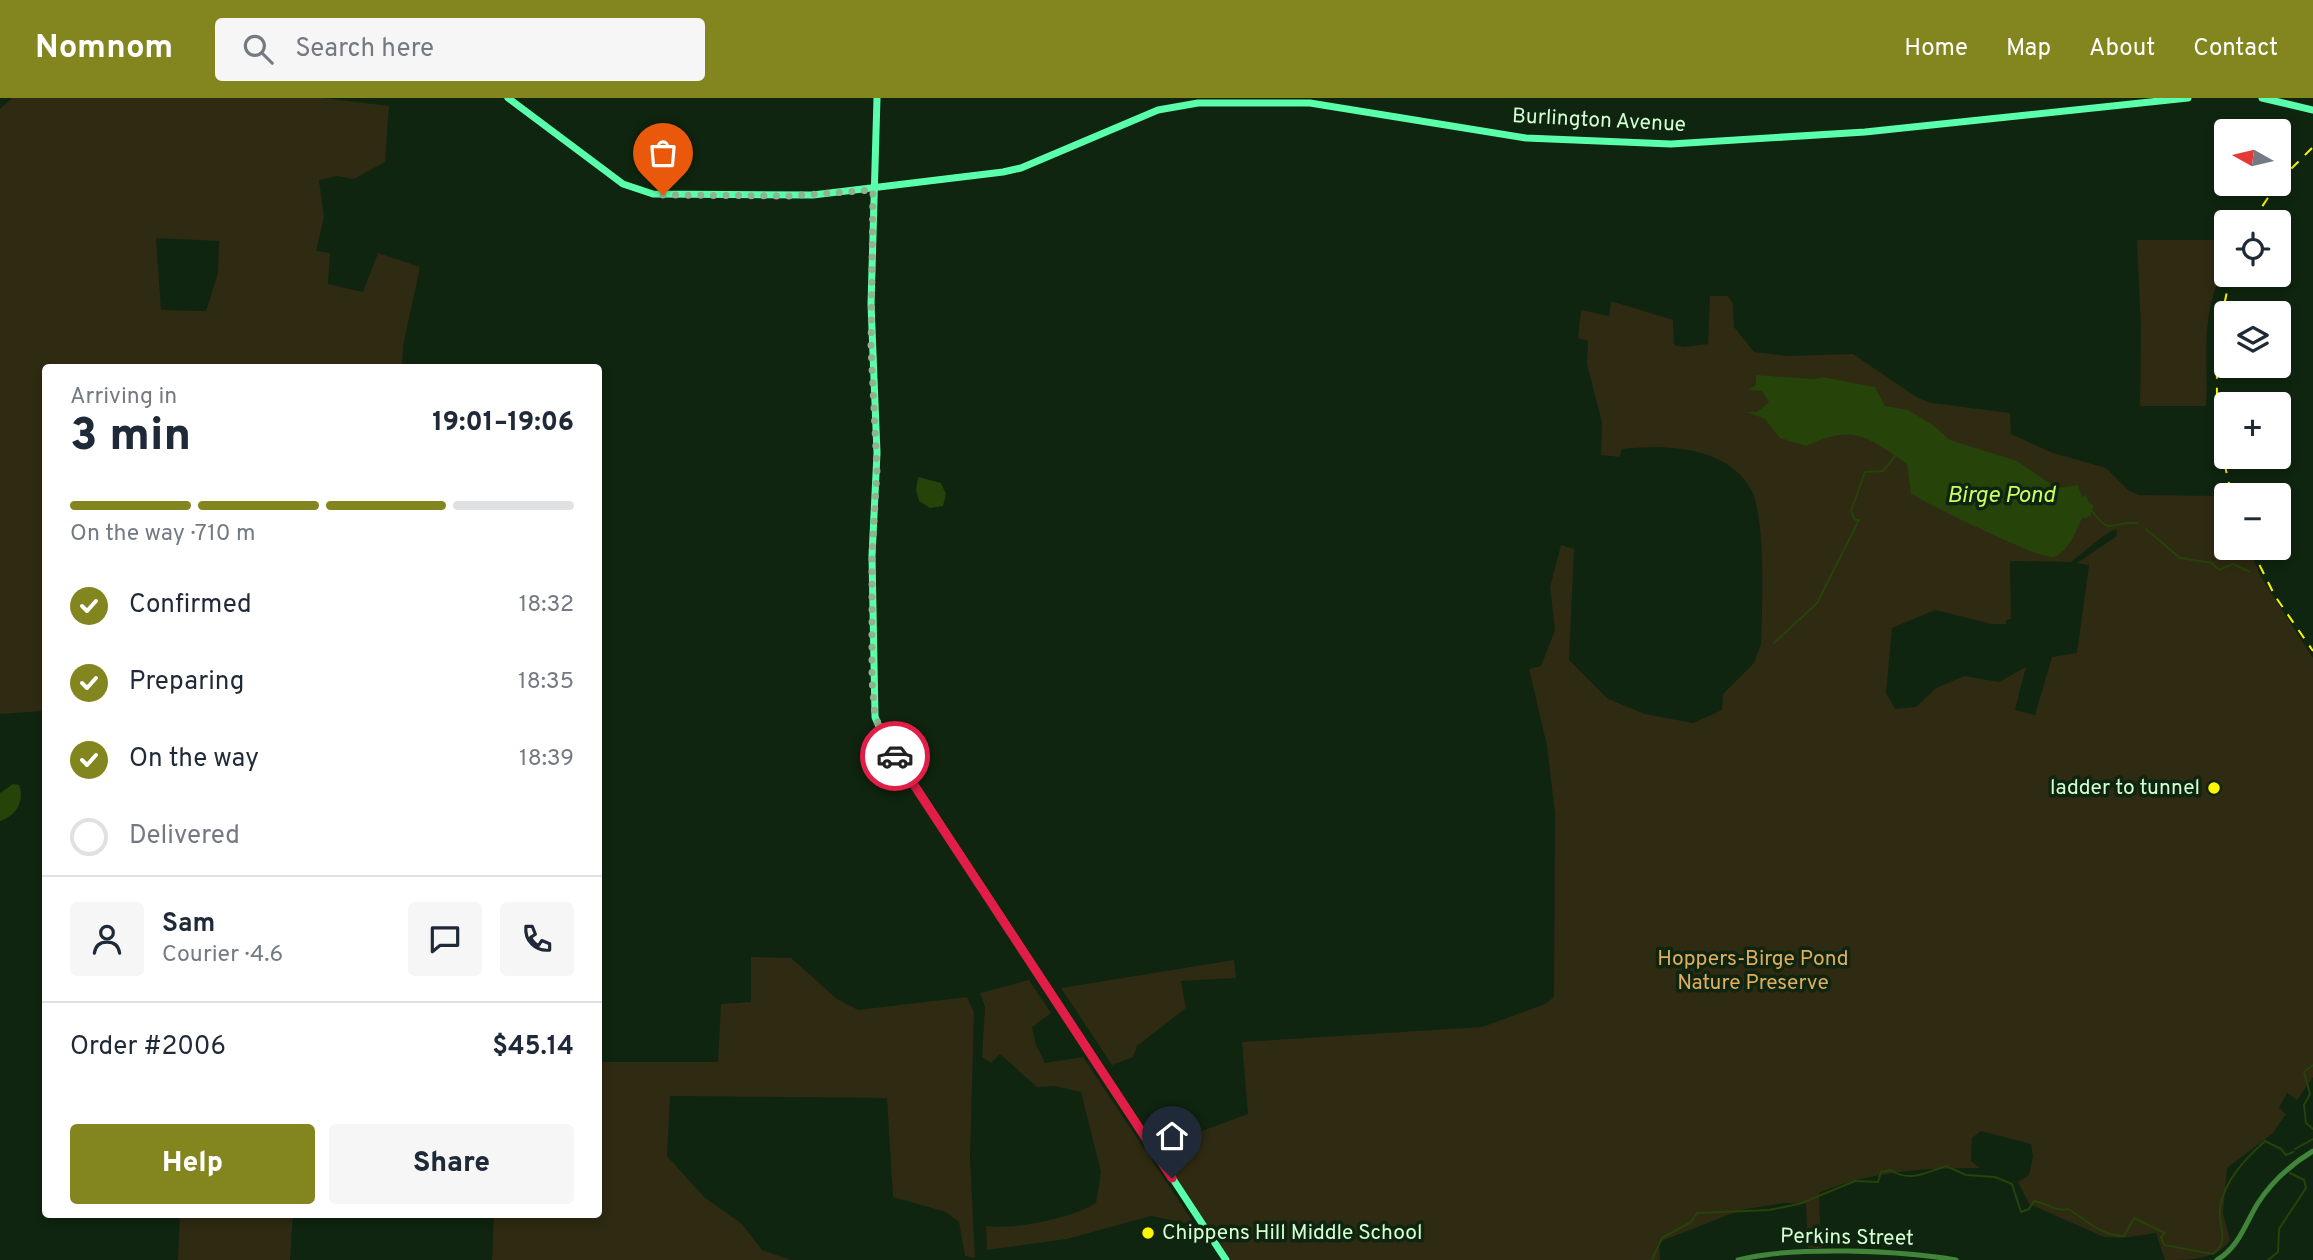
<!DOCTYPE html>
<html lang="en">
<head>
<meta charset="utf-8">
<style>
  body { margin:0; font-family:Overpass,sans-serif; background:#f6f6f7; color:#1f2937; height:100vh; display:flex; flex-direction:column; font-size:26px; white-space:nowrap }
  * { box-sizing:border-box; margin:0 }
  p { font-size:23px; color:#747a83 }
  .icon { flex:none; width:38px; height:38px; fill:none; stroke:currentColor; stroke-width:2; stroke-linecap:round; stroke-linejoin:round }
  .map { position:relative; flex:1; overflow:hidden }
  .side { position:absolute; left:42px; top:266px; width:560px; height:854px; display:flex; flex-direction:column; background:#fff; border-radius:7px; box-shadow:0 4px 10px #0003 }
  .side>* { flex:none }
  .needle { width:46px; rotate:278deg }
  .buttons { position:absolute; left:2214px; top:21px; display:grid; gap:14px }
  .buttons a { display:grid; place-items:center; width:77px; height:77px; border-radius:7px; background:#fff; box-shadow:0 4px 10px #0003; font-size:35px }
  .pin { position:absolute; display:grid; place-items:center; width:60px; height:60px; color:#fff; margin:-72px -30px; border-radius:50% 50% 50% 0; rotate:-45deg; box-shadow:0 0 7px #0007 }
  .pin .icon { rotate:45deg }
  .courier { position:absolute; display:grid; place-items:center; width:70px; height:70px; margin:-35px; border:5px solid #e11d48; border-radius:50%; background:#fff; color:#222; box-shadow:0 2px 9px #0007 }
  .headline em { font-style:normal; font-weight:800 }
  .headline div { display:flex; flex-direction:column-reverse }
  .headline { display:flex; align-items:center; justify-content:space-between; height:119px; padding:0 28px }
  h1 { font-size:46px; font-weight:800; line-height:52px }
  .bar { display:grid; grid-template-columns:repeat(4,1fr); gap:10px 7px; align-content:center; height:84px; padding:0 28px }
  .bar i { height:9px; border-radius:5px; background:#e0e1e3 }
  .bar .active { background:#83851e }
  .bar p { grid-column:span 4 }
  .line { display:flex; align-items:center; gap:18px; padding:0 28px; border-top:2px solid #e0e1e3 }
  .line div { flex:1 }
  .round { display:grid; place-items:center; flex:none; width:74px; height:74px; border-radius:7px; background:#f6f6f7 }
  ol { padding:0 28px; list-style:none }
  li { display:flex; align-items:center; gap:21px; height:77px }
  li p { margin-inline-start:auto }
  li .icon { padding:7px; border-radius:50%; background:#83851e; color:#fff; stroke-width:4 }
  li:last-child { color:#747a83 }
  li i { width:38px; height:38px; border:4px solid #e0e1e3; border-radius:50% }
  .action { display:flex; gap:14px; margin-top:auto; padding:14px 28px }
  .action a { flex:1; height:80px; border-radius:7px; background:#83851e; color:#fff; font-size:28px; font-weight:800; line-height:80px; text-align:center }
  .action a+a { background:#f6f6f7; color:#1f2937 }
  header { display:flex; align-items:center; gap:42px; box-sizing:border-box; height:98px; padding:0 35px; background:#83851e; color:#fff }
  header strong { font-size:33px }
  nav { display:flex; gap:38px; margin-inline-start:auto; font-size:24px }
  .search { width:490px; height:63px; background:#f6f6f7; display:flex; align-items:center; gap:18px; box-sizing:border-box; padding:0 24px; border-radius:7px; color:#747a83; font-size:26px }
  .map>svg:first-child { display:block }
  .green { fill:#2f2a12; fill-rule:evenodd }
  .water { fill:#26430a }
  .lines { fill:none; stroke-linecap:round; stroke-linejoin:round }
  .stream { stroke:#26430a; stroke-width:2 }
  .minor { stroke:#41843a; stroke-width:5 }
  .major { stroke:#5affab; stroke-width:7 }
  .rail { stroke:#fef500; stroke-width:2; stroke-dasharray:10 9; stroke-linecap:butt }
  .done { stroke:#8fb38e; stroke-width:7; stroke-dasharray:0 12.6 }
  .route { stroke:#e11d48; stroke-width:9 }
  .poi-dot { fill:#fef500; stroke:#0f250f; stroke-width:2.5 }
  .labels { text-anchor:middle; dominant-baseline:central; stroke-width:7; stroke-linejoin:round; paint-order:stroke }
  .street-label { font-size:21px; fill:#d4ffd3; stroke:#0f250f }
  .poi-label { font-size:21px; fill:#d4ffd3; stroke:#0f250f; text-anchor:end }
  .park-label { font-size:21px; fill:#e0ae5e; stroke:#0f250f }
  .water-label { font-size:23px; font-style:italic; fill:#cbff61; stroke:#0f250f }
</style>
</head>
<body>
<header>
<strong>Nomnom</strong>
<div class="search"><svg class="icon" aria-label="search" viewBox="0 0 24 24"><circle cx="10" cy="10" r="6"/><path d="M15 15l6 6"/></svg>Search here</div>
<nav><a>Home</a><a>Map</a><a>About</a><a>Contact</a></nav>
</header>
<div class="map">
<svg width="2313" height="1162" viewBox="0 0 2313 1162">
  <rect width="100%" height="100%" fill="#0f250f"/>
  <path class="green" d="M12 0H324L389 8 385 64 354 81 337 78 319 82 324 119 316 153 330 155 328 186 363 194 378 155 420 169 403 248 402 269 46 270 45 613 0 616V11ZM156 140 219 143 218 175 206 213 161 212Z
    M2137 142H2226C2226 168 2213 190 2209 216 2204 246 2208 278 2206 308H2140L2141 233Z
    M1710 198H1728L1733 206 1734 229 1754 254 1788 258 1853 256 1918 300 1932 305 2010 315 2011 336 2053 355 2106 370 2128 392 2139 397 2226 398V450H2249L2261 479 2313 560V979L2297 1002 2287 995 2279 1010 2286 1016 2273 1035 2227 1070 2223 1115 2230 1143C2214 1162 2189 1162 2165 1162L2156 1135 2123 1140 2104 1139 2029 1106 2018 1084 2029 1077 2033 1059 2031 1046 1981 1033 1972 1040 1971 1063 1980 1070C1925 1070 1870 1073 1819 1095L1821 1150H1808L1806 1106 1784 1105 1741 1112 1659 1144 1660 1162H1226L1161 1063 1173 1058 1166 1046 1248 1016 1242 944 1482 929 1545 906 1554 899 1555 715 1547 648 1529 571 1541 568 1555 532 1550 489 1561 447 1574 451 1569 562 1608 601 1645 616 1693 625 1722 612 1723 596 1754 565 1761 546C1762 510 1767 415 1749 388 1722 347 1665 347 1622 351L1620 359 1601 357 1602 324 1587 266 1588 243 1578 240 1581 212 1609 218 1611 203 1673 222 1674 247 1683 249 1708 246ZM2116 431 2117 438 2077 465 2089 467 2077 555 2052 559 2035 617 2015 612 2026 569 1999 584 1965 578 1936 590 1916 609 1895 611 1886 595 1892 530 1935 512 1992 526H2006V522L2011 521 2010 463 2071 464 2103 438Z
    M751 859 791 860 837 901 858 912 967 899 974 914 970 1059 975 1160 965 1158 959 1124 946 1114 893 1099 887 1000 670 998 667 1058 704 1099 742 1126 762 1152 791 1162H492L494 1117 598 1116 599 964H718L721 906 751 904Z
    M1234 862 1236 880 1181 883 1186 910 1137 948 1133 959 1112 967 1061 890Z
    M1029 882 1051 915 1032 929 1036 947 1045 965 1083 959 1195 1127 1151 1118 1067 1141 987 1152 986 1128C1015 1132 1072 1120 1096 1105L1101 1074 1081 994 1055 988 1037 989 1000 956 991 965 982 959 985 909 980 895Z
    M180 1117H293L290 1162H178Z"/>
  <path class="water" d="M1756 277 1814 281 1822 279 1875 289 1885 308 1908 312 1933 327 1950 342 2017 363 2057 390 2078 387 2082 399 2086 397 2089 405 2094 407 2090 419 2082 420C2076 433 2069 453 2054 459 2043 464 1929 406 1911 396L1907 366C1865 338 1856 326 1806 348L1780 340 1765 321 1747 314H1757L1769 304 1762 293 1747 292 1756 287Z
    M918 379 941 385 946 396 943 408 930 410 919 403 916 392Z
    M13 686 19 687C25 702 17 718 0 723V695Z"/>
  <g class="lines">
    <path class="stream" d="M2092 413C2112 440 2111 422 2137 425
      M2146 431 2180 460 2212 465 2219 472 2233 466 2250 474
      M1774 545 1817 505 1859 422H1855L1851 413 1865 374 1883 373 1896 357
      M2313 967 2304 974 2310 996 2304 1007 2306 1025 2313 1031
      M2295 1051 2313 1041
      M1652 1162 1662 1140 1691 1124 1697 1115 1769 1112 1799 1106 1855 1083 1878 1084 1881 1074 1891 1072C1909 1085 1927 1074 1946 1068L1966 1077 1995 1079 2012 1086 2021 1114 2029 1111 2034 1103C2045 1105 2057 1114 2068 1111 2088 1123 2099 1137 2124 1138L2134 1120 2165 1135 2161 1139 2164 1147 2213 1156C2231 1143 2217 1127 2220 1110 2224 1083 2245 1061 2265 1043L2281 1051 2286 1057 2293 1054
      M2268 1162 2278 1154 2279 1131 2306 1090 2304 1082 2290 1075"/>
    <path class="minor" d="M1738 1162C1792 1148 1899 1152 1956 1162
      M2217 1162C2239 1149 2245 1126 2258 1105 2273 1082 2290 1067 2313 1053"/>
    <path class="major" d="M508 0 623 86 653 96 813 97 1003 74 1021 70 1158 12 1198 5H1310L1526 40 1671 46 1865 34 2188 0
      M877 0 871 206 877 355 872 458 875 619 884 640 1226 1162
      M2262 0 2313 12"/>
    <path class="rail" d="M2278 84 2313 49
      M2252 124 2277 86
      M2231 177C2212 249 2212 325 2232 397
      M2251 450 2275 498 2313 553"/>
  </g>
  <g class="lines">
    <path class="done" d="M663 97 788 98 873 92 871 249 877 373 872 458V582L875 619 895 658"/>
    <path class="route" d="M895 658 1172 1080"/>
  </g>
  <g class="poi-dot">
    <circle cx="2214" cy="690" r="7"/>
    <circle cx="1148" cy="1135" r="7"/>
  </g>
  <g class="labels">
    <g class="street-label">
      <text transform="translate(1599 23) rotate(3)">Burlington Avenue</text>
      <text transform="translate(1847 1140) rotate(1)">Perkins Street</text>
    </g>
    <g class="poi-label">
      <text x="2200" y="690">ladder to tunnel</text>
      <text x="1162" y="1135" text-anchor="start">Chippens Hill Middle School</text>
    </g>
    <g class="park-label">
      <text x="1753" y="861">Hoppers-Birge Pond<tspan x="1753" dy="24">Nature Preserve</tspan></text>
    </g>
    <g class="water-label">
      <text x="2001" y="398">Birge Pond</text>
    </g>
  </g>
</svg>
<div class="buttons">
<a><svg class="needle" viewBox="-14 -14 28 28"><path d="M0-13l5 13h-10z" fill="#e53935"/><path d="M0 13l5-13h-10z" fill="#747a83"/></svg></a>
<a><svg class="icon" aria-label="locate" viewBox="0 0 24 24"><circle cx="12" cy="12" r="6"/><path d="M12 2v4M12 18v4M2 12h4M18 12h4"/></svg></a>
<a><svg class="icon" aria-label="layers" viewBox="0 0 24 24"><path d="M12 4l9 5-9 5-9-5zM3 14l9 5 9-5"/></svg></a>
<a>+</a>
<a>−</a>
</div>
<div class="pin" style="left:663px;top:97px;background:#ea580c"><svg class="icon" aria-label="bag" viewBox="0 0 24 24"><path d="M5 8h14l-1 12H6zM9 8a3 3 0 0 1 6 0"/></svg></div>
<div class="pin" style="left:1172px;top:1080px;background:#1f2937"><svg class="icon" aria-label="home" viewBox="0 0 24 24"><path d="M3 11l9-7 9 7M6 9v11h12V9"/></svg></div>
<div class="courier" style="left:895px;top:658px"><svg class="icon" aria-label="car" viewBox="0 0 24 24"><path d="M5 17H2v-5l4-1 3-4h7l3 4 3 1v5h-3M9 17h6M6 11h13"/><circle cx="7" cy="17" r="2"/><circle cx="17" cy="17" r="2"/></svg></div>
<section class="side">
<div class="headline"><div><h1>3 min</h1><p>Arriving in</p></div><em>19:01–19:06</em></div>
<div class="bar"><i class="active"></i><i class="active"></i><i class="active"></i><i></i><p>On the way · 710 m</p></div>
<ol>
<li><svg class="icon" aria-label="check" viewBox="0 0 24 24"><path d="M5 12l5 5 9-10"/></svg>Confirmed<p>18:32</p></li>
<li><svg class="icon" aria-label="check" viewBox="0 0 24 24"><path d="M5 12l5 5 9-10"/></svg>Preparing<p>18:35</p></li>
<li><svg class="icon" aria-label="check" viewBox="0 0 24 24"><path d="M5 12l5 5 9-10"/></svg>On the way<p>18:39</p></li>
<li><i></i>Delivered</li>
</ol>
<div class="line" style="height:126px"><a class="round"><svg class="icon" aria-label="person" viewBox="0 0 24 24"><circle cx="12" cy="8" r="4"/><path d="M4 21q1-7 8-7t8 7"/></svg></a><div><b>Sam</b><p>Courier · 4.6</p></div><a class="round"><svg class="icon" aria-label="chat" viewBox="0 0 24 24"><path d="M4 5h16v11H9l-5 4z"/></svg></a><a class="round"><svg class="icon" aria-label="phone" viewBox="0 0 24 24"><path d="M5 4h4l2 5-3 2q2 4 5 5l2-3 5 2v4C11 20 4 13 5 4z"/></svg></a></div>
<div class="line" style="height:91px"><div>Order #2006</div><b>$45.14</b></div>
<div class="action"><a>Help</a><a>Share</a></div>
</section>
</div>
</body>
</html>
